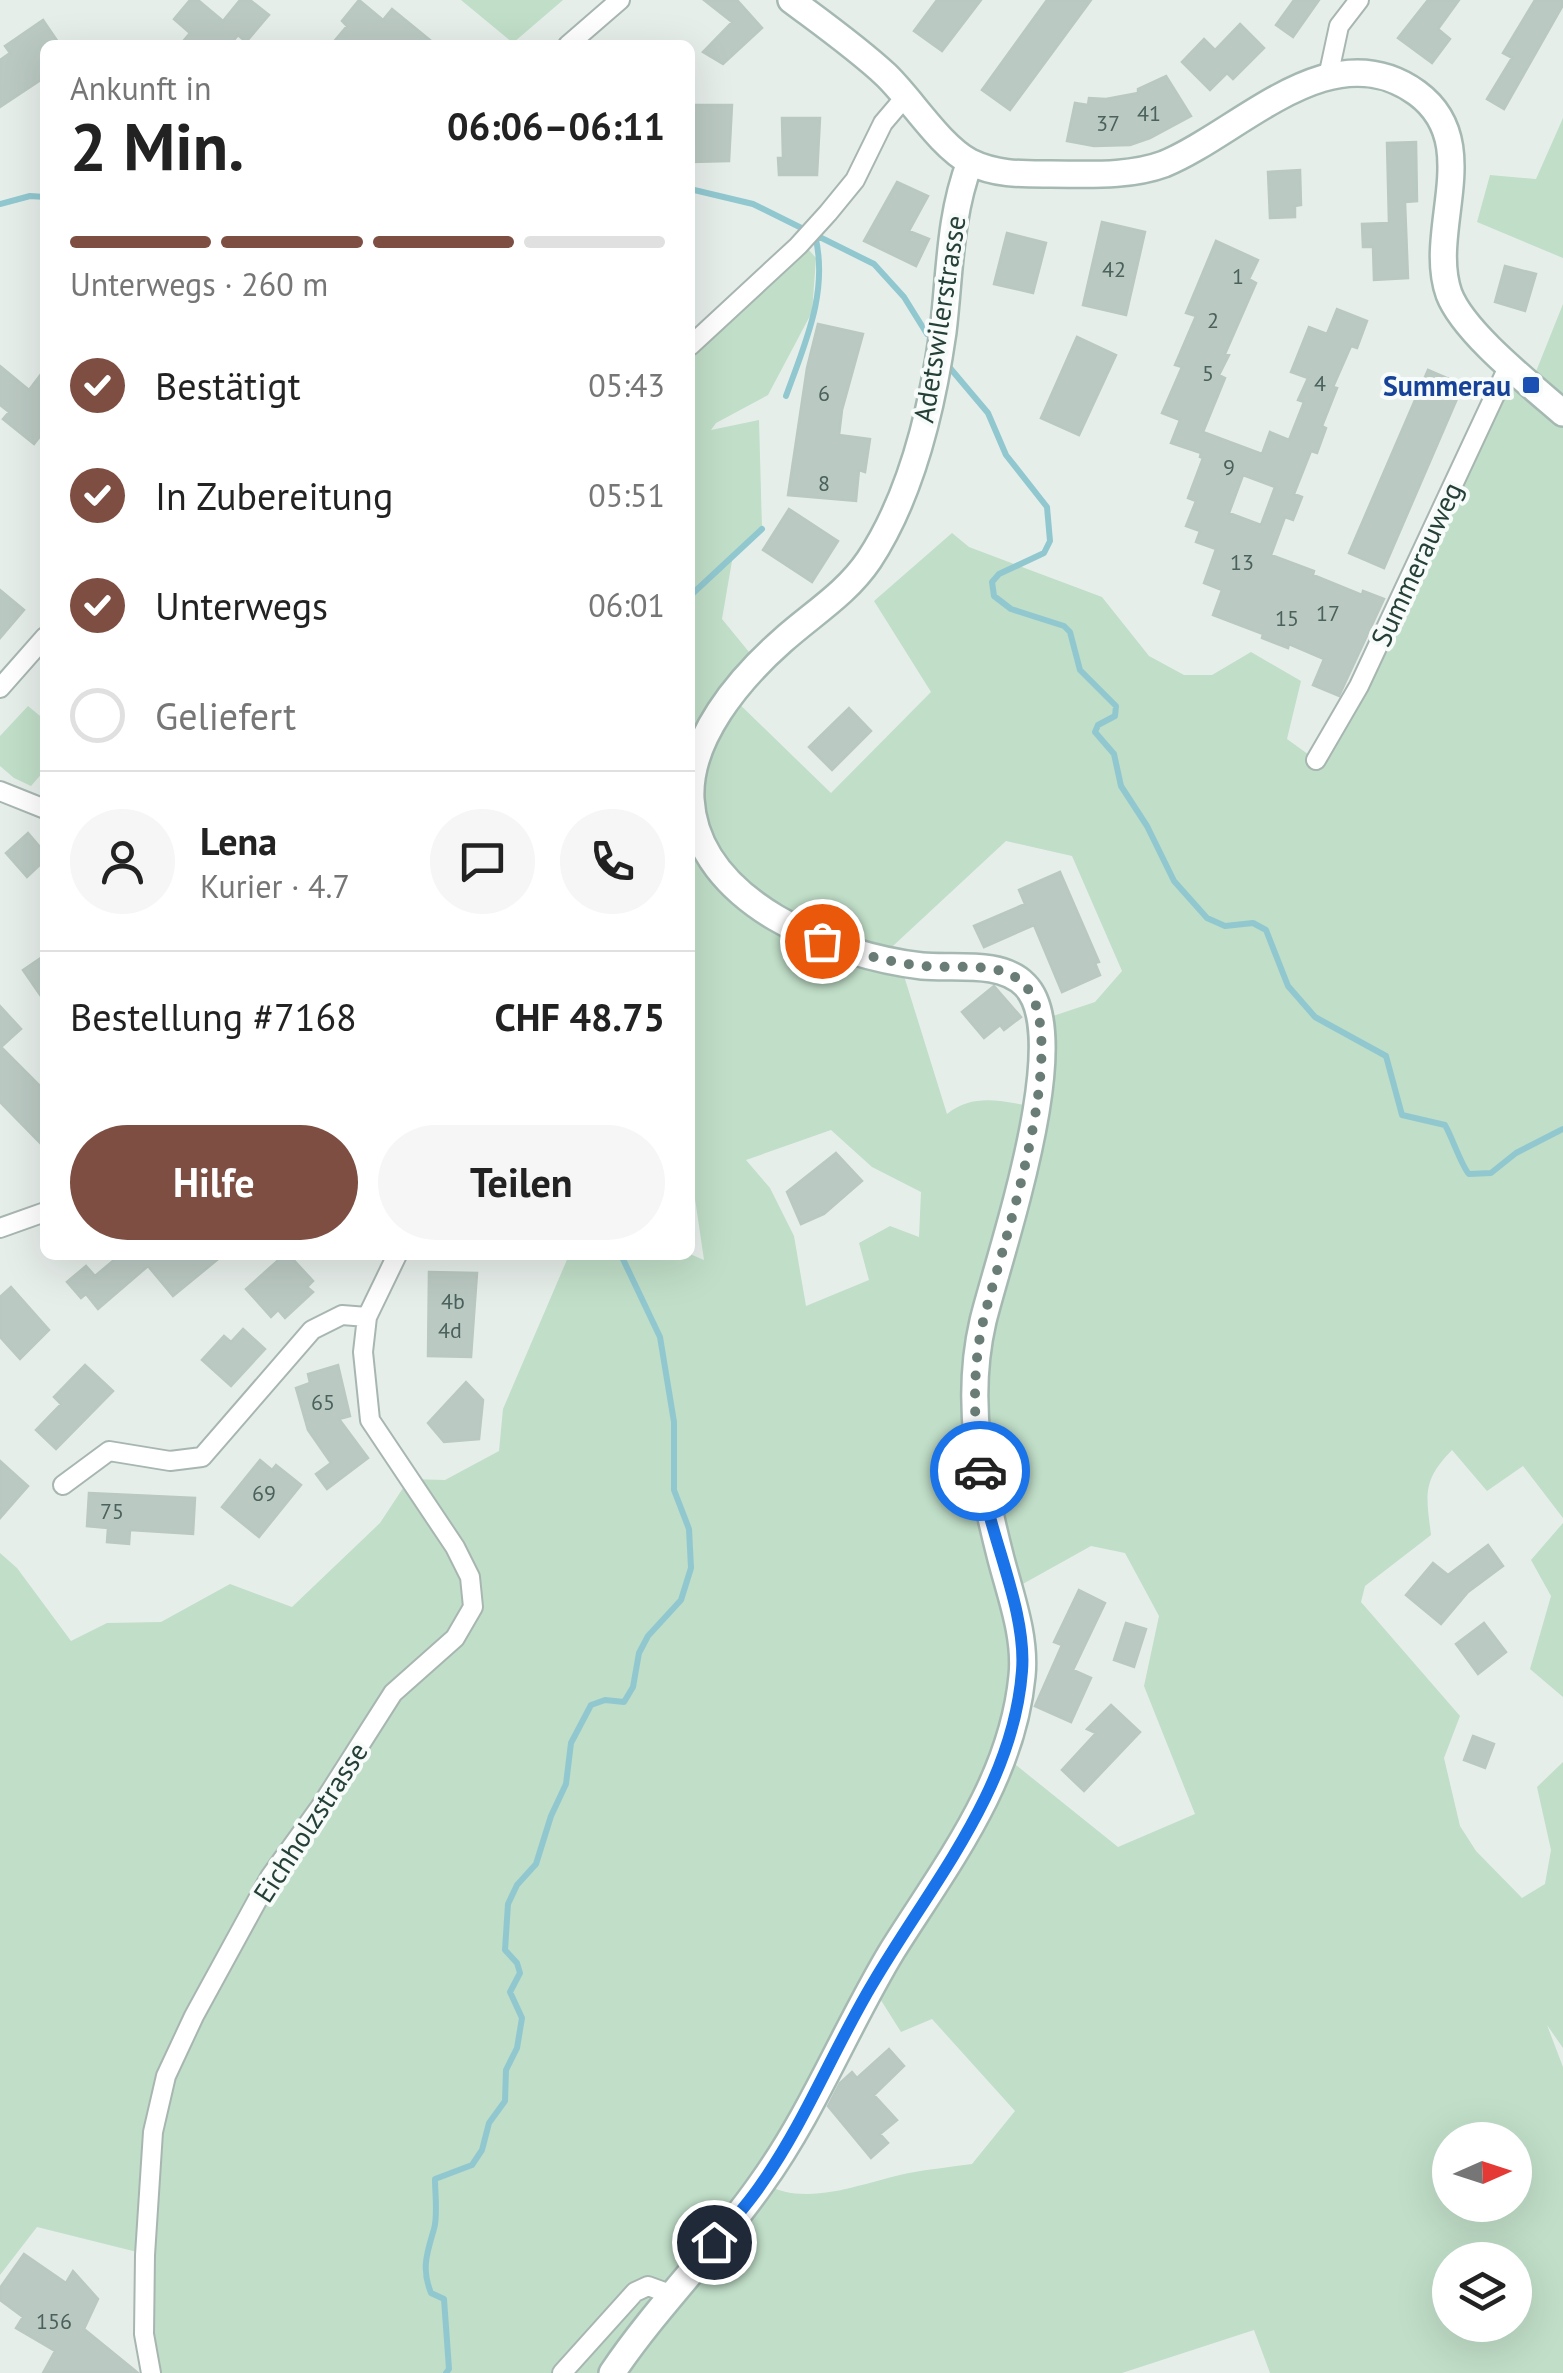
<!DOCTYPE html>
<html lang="de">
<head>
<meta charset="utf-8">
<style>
  body { margin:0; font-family:"PT Sans",sans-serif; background:#f6f6f6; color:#222; height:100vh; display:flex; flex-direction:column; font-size:38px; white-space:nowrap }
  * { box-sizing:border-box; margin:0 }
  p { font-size:32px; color:#767676 }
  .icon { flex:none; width:55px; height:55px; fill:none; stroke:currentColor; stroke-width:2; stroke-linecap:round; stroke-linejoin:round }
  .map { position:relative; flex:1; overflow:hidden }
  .drawer { position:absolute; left:40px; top:40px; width:655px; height:1220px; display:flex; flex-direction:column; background:#fff; border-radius:15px; box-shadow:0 10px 40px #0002 }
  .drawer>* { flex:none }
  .needle { width:65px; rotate:87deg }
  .buttons { position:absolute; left:1432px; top:2122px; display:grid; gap:20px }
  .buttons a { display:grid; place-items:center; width:100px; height:100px; border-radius:50%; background:#fff; box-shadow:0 10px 40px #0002; font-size:50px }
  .pin { position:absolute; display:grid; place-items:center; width:85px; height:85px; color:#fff; margin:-42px; border:5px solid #fff; border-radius:50%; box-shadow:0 2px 10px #0007 }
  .courier { position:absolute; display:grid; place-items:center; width:100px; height:100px; margin:-50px; border:8px solid #1a73e8; border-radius:50%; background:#fff; color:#222; box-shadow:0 2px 12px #0007 }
  .head em { font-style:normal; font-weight:700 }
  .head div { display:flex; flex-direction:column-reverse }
  .head { display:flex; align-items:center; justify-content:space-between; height:170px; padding:0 30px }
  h1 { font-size:65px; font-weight:700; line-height:75px }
  .bar { display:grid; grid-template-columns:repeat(4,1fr); gap:15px 10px; align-content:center; height:120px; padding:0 30px }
  .bar i { height:12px; border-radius:8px; background:#e0e0e0 }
  .bar .on { background:#7d4e41 }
  .bar p { grid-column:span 4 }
  .line { display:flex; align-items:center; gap:25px; padding:0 30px; border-top:2px solid #e0e0e0 }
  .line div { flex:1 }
  .round { display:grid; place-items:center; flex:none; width:105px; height:105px; border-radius:52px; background:#f6f6f6 }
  ol { padding:0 30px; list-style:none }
  li { display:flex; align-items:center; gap:30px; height:110px }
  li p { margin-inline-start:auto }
  li .icon { padding:10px; border-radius:50%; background:#7d4e41; color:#fff; stroke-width:4 }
  li:last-child { color:#767676 }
  li i { width:55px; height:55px; border:5px solid #e0e0e0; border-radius:50% }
  .button { display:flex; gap:20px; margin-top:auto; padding:20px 30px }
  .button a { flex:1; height:115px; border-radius:60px; background:#7d4e41; color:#fff; font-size:40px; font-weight:700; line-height:115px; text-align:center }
  .button a+a { background:#f6f6f6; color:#222 }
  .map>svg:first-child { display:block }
  .green { fill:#c0dec8; fill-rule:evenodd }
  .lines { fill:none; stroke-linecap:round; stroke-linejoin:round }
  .stream { stroke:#91c8d0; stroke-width:6 }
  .building { fill:#bbc9c3; stroke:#b9c8c1; stroke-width:2.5; fill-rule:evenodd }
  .street-casing { stroke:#a8b6b1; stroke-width:22 }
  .secondary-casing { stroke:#a5b9b2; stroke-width:30 }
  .street { stroke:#fff; stroke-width:18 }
  .secondary { stroke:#fff; stroke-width:25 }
  .done { stroke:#697d76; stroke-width:10; stroke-dasharray:0 18 }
  .route { stroke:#1a73e8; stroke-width:12 }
  .transit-dot { fill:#1a4fb4; stroke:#f7fbf9; stroke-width:4 }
  .labels { text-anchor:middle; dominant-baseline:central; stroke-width:8; stroke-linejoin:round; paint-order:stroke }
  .number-label { font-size:22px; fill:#4a625b }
  .street-label { font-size:28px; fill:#254038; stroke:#f7fbf9 }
  .transit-label { font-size:28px; font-weight:bold; fill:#164399; stroke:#f7fbf9; text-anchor:end }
</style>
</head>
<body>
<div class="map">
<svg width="1563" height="2373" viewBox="0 0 1563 2373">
  <rect width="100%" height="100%" fill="#e6eeea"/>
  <path class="green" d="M461 0H563L513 43Z
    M1563 118V258L1477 222 1490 175 1536 179Z
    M802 242 816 258 812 312 768 395 716 423 711 430 759 420 762 529 733 555 722 619 758 663 732 697 831 793 931 692 874 601 952 533 969 547 1102 597 1149 656 1184 675H1212L1251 652 1301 681 1287 739 1316 760 1509 365 1531 384 1563 304V1518L1523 1466 1487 1491 1452 1450C1422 1481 1426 1494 1431 1535L1365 1586 1361 1602 1460 1716 1444 1758 1460 1826 1476 1851 1522 1898 1545 1884 1551 1850 1537 1787 1563 1762V2048L1547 2025 1563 2067V2373H1270L1254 2330 1122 2373H151L145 2254 37 2227 0 2275V1553L17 1568 71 1641 107 1623 161 1622 230 1584 292 1607 380 1523 409 1479 445 1480 499 1451 503 1409 569 1255 690 1254 704 1260 690 1165V346ZM1006 841 1072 856 1122 971 1095 1002 1041 1020 1037 1107C1003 1102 975 1092 947 1114L900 963 880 958ZM831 1130 872 1167 921 1192 919 1237 890 1226 859 1243 869 1280 806 1306 794 1236 770 1188 746 1160ZM1091 1546 1125 1553 1159 1616 1144 1686 1195 1814 1118 1847 1006 1757 1017 1718 1010 1591ZM872 1986 901 2032 932 2019 1015 2111 972 2164C951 2167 930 2169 909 2173 863 2182 807 2209 763 2183ZM1450 2140H1515V2205H1450ZM1450 2260H1515V2325H1450Z
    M28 706 45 720V770L31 786 14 778 0 766V736Z
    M1563 1523V1697L1530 1669 1551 1596 1531 1560Z"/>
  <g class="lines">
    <path class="stream" d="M690 189 753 204 874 264 904 297 927 334
      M0 204 30 196 45 197
      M950 368 988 413 1006 455 1047 507 1050 541 1044 553 999 574 992 582 994 596 1011 609 1064 626 1070 632 1080 670 1116 706 1115 716 1098 725 1095 732 1114 754 1121 786 1147 826 1174 881 1207 918 1225 926 1253 923 1266 930 1288 986 1315 1017 1386 1056 1402 1115 1445 1125C1452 1137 1462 1167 1469 1174L1491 1173 1516 1153 1563 1129
      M786 396C805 343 829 292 815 235
      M690 596 762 529
      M446 2373 449 2369 444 2299 431 2293C421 2268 427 2253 434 2229 438 2215 435 2194 435 2179L472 2165 482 2150 489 2123 505 2101 506 2070 517 2048 522 2018 510 1992 520 1973 517 1963 505 1950 508 1904 517 1885 536 1864 551 1816 566 1784 571 1743 591 1705 605 1700 624 1702 633 1687 639 1653 648 1636 681 1600 691 1568 689 1529 674 1490V1422L660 1337 621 1255"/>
  </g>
  <path class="building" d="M190 0H198L223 21 240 0H250L269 15 246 42 238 35 230 45H180L190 33 174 19Z
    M359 0 383 20 392 9 436 45H331L347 26 342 21Z
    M704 0H737L762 28 723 64 703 52 732 22Z
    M937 0H981L942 51 914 31Z
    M1047 0H1091L1010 110 982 90Z
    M1294 0H1319L1293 37 1276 25Z
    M1428 0H1459L1438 29 1450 39 1432 63 1398 38Z
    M1535 0H1563V5L1504 109 1487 99 1512 58 1503 53Z
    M43 20 60 45H45V77L0 107V60L10 53 5 46Z
    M1240 24 1264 48 1233 79 1227 73 1210 90 1182 62 1204 39 1215 50Z
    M1166 76 1191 116 1150 138 1130 145 1094 146 1067 141 1075 103 1088 105 1089 98 1106 99 1138 93V89Z
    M694 105H732L729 161 691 162 690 145H695Z
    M782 118H820L817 175H779L778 158H783Z
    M1416 142 1417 201 1405 202 1408 278 1374 280 1373 247H1363L1362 224 1389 223 1387 143Z
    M1300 170 1301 205 1295 206V217L1270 218 1268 172Z
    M897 182 928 196 909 231 929 239 916 266 864 241Z
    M1102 222 1145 232 1126 315 1083 305Z
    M1007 233 1046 243 1033 293 994 284Z
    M1216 241 1258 260 1249 279 1256 283 1225 354 1229 355 1219 375 1225 378 1203 432 1262 454 1270 432 1289 440 1304 402 1298 400 1308 378 1291 372 1309 327 1327 334 1337 309 1367 321 1357 348 1351 346 1333 387 1337 388 1322 426 1326 428 1317 453 1311 451 1294 494 1302 497 1293 520 1285 517 1271 555 1314 571 1313 575 1362 595 1363 591 1384 599 1339 696 1313 685 1324 659 1289 644 1288 648 1262 638 1263 634 1213 615 1222 590 1204 583 1216 549 1196 542 1200 531 1186 526 1196 501 1188 498 1203 458 1200 457 1201 453 1171 443 1180 420 1162 413 1182 367 1175 365 1196 316 1186 313ZM1243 475 1275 487 1261 525 1229 513Z
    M1505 266 1536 274 1525 311 1495 302Z
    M818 324 863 334 842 410 839 435 870 439 865 472 859 470 856 501 788 495 807 368Z
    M1077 337 1116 355 1079 435 1041 418Z
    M0 366 29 390 45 369V430L34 444 3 419 9 412 0 405Z
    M1428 370 1463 385 1384 568 1349 553Z
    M789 509 838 541 812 582 763 550Z
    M0 590 24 610 0 638Z
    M849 708 871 731 832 770 809 747Z
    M28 833 45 853V860L27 877 6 853Z
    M1060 872 1099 962 1095 963 1100 975 1062 992 1034 925 984 947 974 926 1025 904 1019 890Z
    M45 955V1002L23 970Z
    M994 986 1021 1017 1004 1030 1000 1025 984 1038 962 1012Z
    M0 1006 21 1029 1 1047 45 1091V1148L0 1102Z
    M836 1153 862 1181 824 1214 801 1224 787 1192Z
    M120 1255H223L173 1296 148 1266 98 1309 86 1294 81 1298 67 1282 86 1266 95 1276Z
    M284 1255H289L313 1281 307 1287 313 1292 285 1318 278 1310 271 1317 246 1289Z
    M429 1272 477 1273 471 1357 428 1356Z
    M11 1287 49 1330 20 1359 0 1337V1297Z
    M243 1329 265 1349 231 1386 202 1360 224 1336 231 1342Z
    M85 1365 113 1391 56 1449 36 1430 61 1404 54 1397Z
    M338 1365 350 1416 339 1419 368 1458 327 1489 316 1474 331 1463 308 1430 296 1388 310 1383 308 1374Z
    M466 1382 483 1400 479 1439 444 1442 428 1423Z
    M260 1460 272 1470 276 1465 301 1485 259 1537 222 1507Z
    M0 1461 28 1486 0 1518Z
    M89 1493 195 1498 193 1534 130 1530 129 1544 107 1542 108 1528 87 1526Z
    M1488 1545 1503 1566 1468 1592 1441 1624 1406 1595 1433 1563 1448 1575Z
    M1079 1590 1105 1603 1073 1670 1091 1678 1071 1722 1035 1706 1062 1645 1054 1642Z
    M1126 1623 1146 1629 1134 1667 1114 1660Z
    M1484 1623 1506 1652 1478 1674 1456 1644Z
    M1111 1705 1140 1732 1084 1791 1062 1770 1096 1733 1087 1729Z
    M1473 1736 1494 1744 1485 1768 1464 1760Z
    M889 2049 904 2066 874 2095 897 2120 880 2134 888 2143 871 2158 828 2106 840 2083 852 2072 857 2078Z
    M24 2254 66 2283 73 2271 98 2299 84 2329 138 2373H43L55 2351 16 2328 23 2317 0 2300V2288Z"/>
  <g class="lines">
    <g class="street-casing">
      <path id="street" d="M568 45 620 0
        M1328 77 1339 26 1359 0
        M690 346 798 246 828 213 855 180 883 123 906 96
        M0 688 45 637
        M1316 760 1359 686 1509 365
        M0 791 45 809
        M0 1228 45 1212
        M63 1485 109 1451 170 1461 202 1457 312 1330 342 1315 367 1317 397 1255
        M151 2373 144 2334 145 2255 153 2132 166 2076 194 2016 270 1877 321 1806 393 1693 455 1638 473 1607 470 1577 455 1547 370 1420 363 1352 367 1317
        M562 2373 635 2292 648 2286 670 2294"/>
    </g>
    <g class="secondary-casing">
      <path id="secondary" d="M791 0C823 24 857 48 886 75 912 100 939 145 970 162 996 175 1024 174 1051 174 1087 174 1129 177 1164 164 1240 133 1330 30 1417 93 1485 143 1426 230 1449 294 1464 333 1531 385 1563 413
        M612 2373C657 2306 715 2250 761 2184 813 2112 846 2027 892 1951 946 1865 1012 1781 1022 1676 1026 1637 1011 1597 1001 1559 981 1481 964 1402 983 1321 999 1255 1076 1036 1025 985 1001 960 954 969 922 966 834 956 697 903 691 799 688 739 739 679 782 641 812 614 846 594 869 560 912 495 932 409 943 332 950 274 949 217 970 162"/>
    </g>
    <use href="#street" class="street"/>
    <use href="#secondary" class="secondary"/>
  </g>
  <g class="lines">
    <path class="done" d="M822 941C856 953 890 963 925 966 953 969 990 962 1015 977 1085 1017 996 1262 982 1326 972 1373 974 1424 980 1471"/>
    <path class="route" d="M714 2242C731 2223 748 2204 762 2183 806 2120 834 2048 873 1983 931 1884 1013 1790 1022 1671 1027 1609 988 1533 980 1471"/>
  </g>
  <rect class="transit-dot" x="1521" y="375" width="20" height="20" rx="5"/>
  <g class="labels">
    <g class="number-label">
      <text x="1149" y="113">41</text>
      <text x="1108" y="123">37</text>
      <text x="1114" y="269">42</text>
      <text x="1238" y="276">1</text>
      <text x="1213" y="320">2</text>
      <text x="1208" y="373">5</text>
      <text x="1320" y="383">4</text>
      <text x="824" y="393">6</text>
      <text x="1229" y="467">9</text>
      <text x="824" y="483">8</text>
      <text x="1242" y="562">13</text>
      <text x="1328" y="613">17</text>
      <text x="1287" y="618">15</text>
      <text x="453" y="1301">4b</text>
      <text x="450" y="1330">4d</text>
      <text x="323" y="1402">65</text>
      <text x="264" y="1493">69</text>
      <text x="112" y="1511">75</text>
      <text x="54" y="2321">156</text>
    </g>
    <g class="street-label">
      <text transform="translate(939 319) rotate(-81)">Adetswilerstrasse</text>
      <text transform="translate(1416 564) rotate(-65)">Summerauweg</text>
      <text transform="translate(310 1822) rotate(-57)">Eichholzstrasse</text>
    </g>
    <g class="transit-label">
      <text x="1511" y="385">Summerau</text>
    </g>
  </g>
</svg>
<div class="buttons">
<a><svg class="needle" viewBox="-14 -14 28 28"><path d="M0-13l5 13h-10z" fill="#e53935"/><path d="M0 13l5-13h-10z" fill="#767676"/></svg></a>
<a><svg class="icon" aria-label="layers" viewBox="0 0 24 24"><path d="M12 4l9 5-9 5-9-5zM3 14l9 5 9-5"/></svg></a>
</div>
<div class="pin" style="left:822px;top:941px;background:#ea580c"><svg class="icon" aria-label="bag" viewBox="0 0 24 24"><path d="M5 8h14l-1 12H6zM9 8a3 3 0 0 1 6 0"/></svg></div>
<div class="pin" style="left:714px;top:2242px;background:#1f2937"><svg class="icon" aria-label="home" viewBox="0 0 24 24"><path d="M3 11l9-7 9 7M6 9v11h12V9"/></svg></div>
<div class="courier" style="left:980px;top:1471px"><svg class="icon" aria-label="car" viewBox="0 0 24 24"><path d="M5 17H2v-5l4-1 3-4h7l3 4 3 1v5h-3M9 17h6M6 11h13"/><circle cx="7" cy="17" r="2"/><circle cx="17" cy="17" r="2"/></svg></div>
<section class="drawer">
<div class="head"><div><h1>2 Min.</h1><p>Ankunft in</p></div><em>06:06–06:11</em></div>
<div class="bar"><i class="on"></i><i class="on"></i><i class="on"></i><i></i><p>Unterwegs · 260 m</p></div>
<ol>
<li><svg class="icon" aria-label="check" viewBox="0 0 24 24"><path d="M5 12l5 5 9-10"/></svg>Bestätigt<p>05:43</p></li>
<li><svg class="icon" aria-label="check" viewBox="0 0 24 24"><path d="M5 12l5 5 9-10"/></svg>In Zubereitung<p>05:51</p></li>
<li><svg class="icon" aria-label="check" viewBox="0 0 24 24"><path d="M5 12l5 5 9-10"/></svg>Unterwegs<p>06:01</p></li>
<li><i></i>Geliefert</li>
</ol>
<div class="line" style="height:180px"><a class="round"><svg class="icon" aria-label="person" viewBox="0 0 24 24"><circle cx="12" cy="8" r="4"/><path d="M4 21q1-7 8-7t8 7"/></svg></a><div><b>Lena</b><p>Kurier · 4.7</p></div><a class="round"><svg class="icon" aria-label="chat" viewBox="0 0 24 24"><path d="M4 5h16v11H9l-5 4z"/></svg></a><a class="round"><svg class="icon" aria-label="phone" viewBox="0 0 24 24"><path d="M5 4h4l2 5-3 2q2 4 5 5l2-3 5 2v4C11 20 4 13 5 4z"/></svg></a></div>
<div class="line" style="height:130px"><div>Bestellung #7168</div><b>CHF 48.75</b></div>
<div class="button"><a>Hilfe</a><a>Teilen</a></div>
</section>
</div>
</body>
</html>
